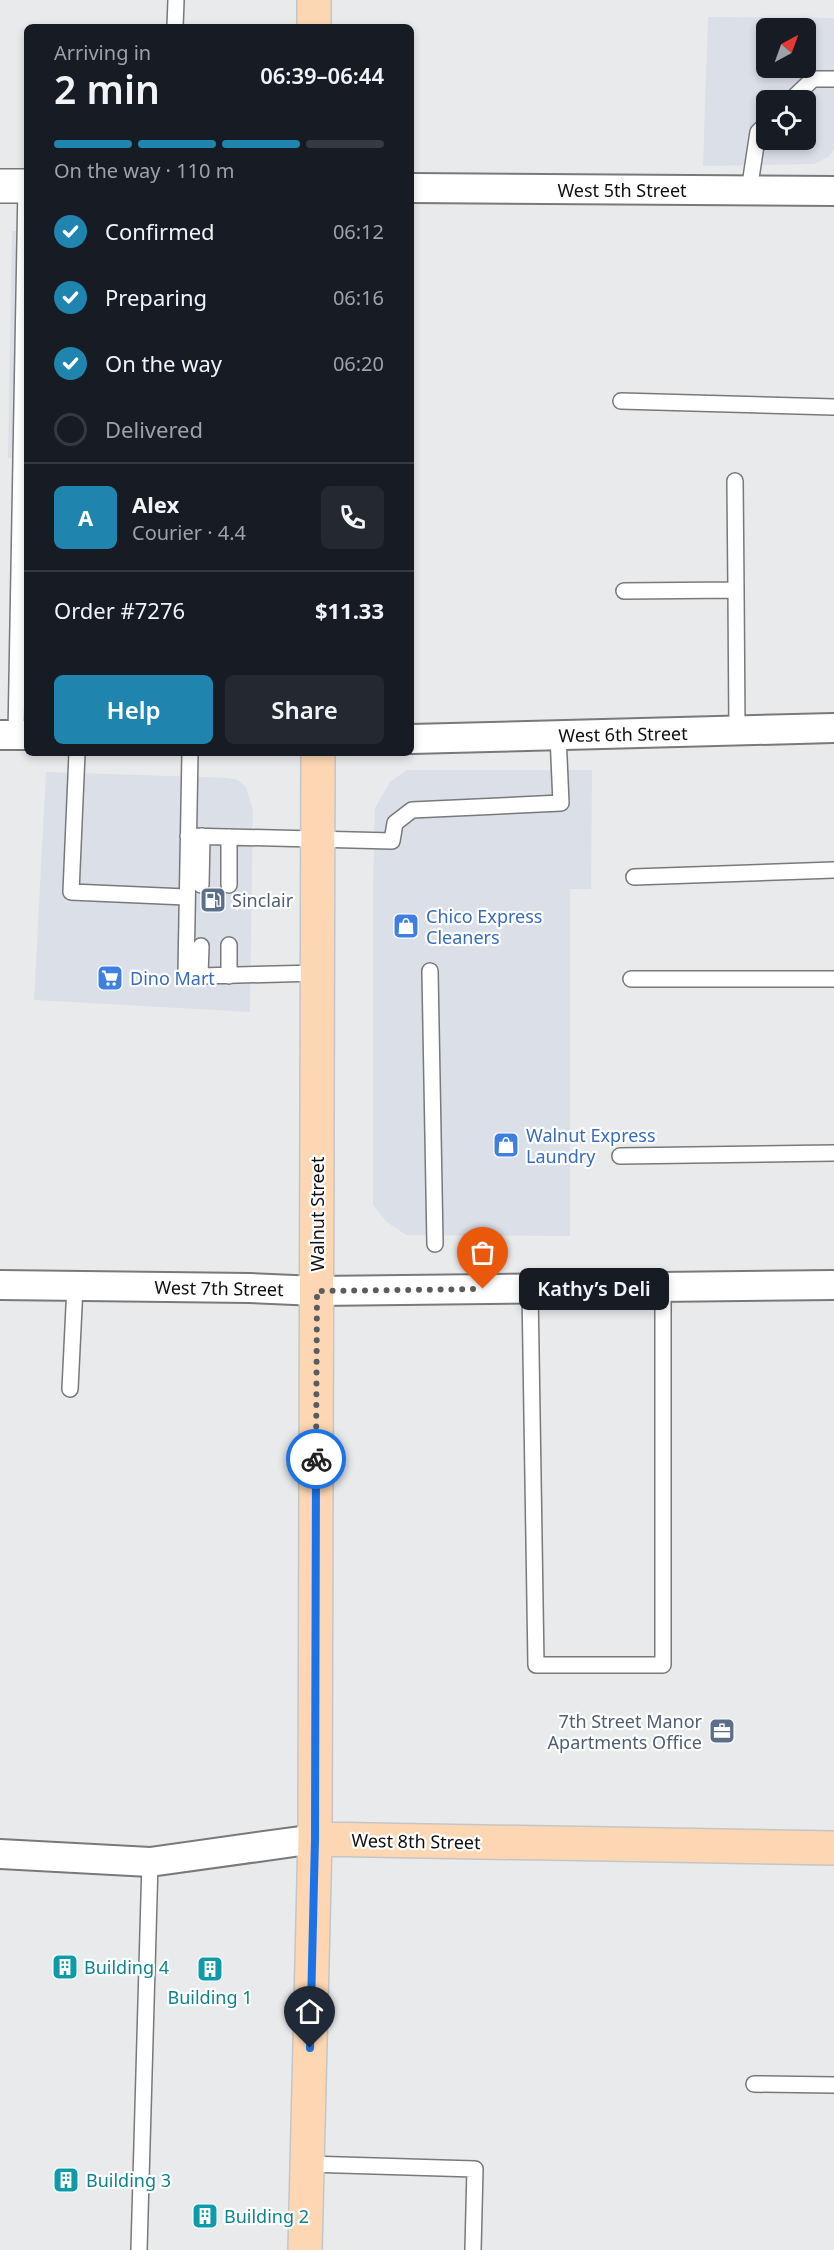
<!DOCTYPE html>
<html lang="en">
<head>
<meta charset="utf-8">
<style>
  body { margin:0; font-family:"Noto Sans",sans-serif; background:#242831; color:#f1f3f6; height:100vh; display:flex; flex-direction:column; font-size:22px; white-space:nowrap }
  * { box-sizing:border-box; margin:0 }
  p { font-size:20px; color:#9ea1a6 }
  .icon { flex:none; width:33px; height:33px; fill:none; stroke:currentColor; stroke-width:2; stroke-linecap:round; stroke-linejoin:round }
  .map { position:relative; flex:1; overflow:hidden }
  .details { position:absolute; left:24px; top:24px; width:390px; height:732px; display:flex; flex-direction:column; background:#171b24; border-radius:9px; box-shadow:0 3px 9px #0003 }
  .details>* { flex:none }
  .needle { width:39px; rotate:41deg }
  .controls { position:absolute; left:756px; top:18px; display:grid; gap:12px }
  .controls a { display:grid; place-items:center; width:60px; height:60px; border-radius:9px; background:#171b24; box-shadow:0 3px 9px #0003; font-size:30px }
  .pin { position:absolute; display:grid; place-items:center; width:51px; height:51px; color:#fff; margin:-62px -26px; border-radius:50% 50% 50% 0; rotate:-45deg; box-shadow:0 0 6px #0007 }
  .pin .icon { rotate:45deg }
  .courier { position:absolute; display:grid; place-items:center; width:60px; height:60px; margin:-30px; border:4px solid #1a73e8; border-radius:50%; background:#fff; color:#222; box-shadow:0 2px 8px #0007 }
  .bubble { position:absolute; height:42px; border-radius:9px; background:#171b24; box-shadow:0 3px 9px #0003; font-size:20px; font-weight:600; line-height:42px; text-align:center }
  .summary em { font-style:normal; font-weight:600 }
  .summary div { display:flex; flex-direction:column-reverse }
  .summary { display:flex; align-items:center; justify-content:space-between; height:102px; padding:0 30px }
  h1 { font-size:39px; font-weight:600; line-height:45px }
  .bar { display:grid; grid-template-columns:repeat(4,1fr); gap:9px 6px; align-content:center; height:72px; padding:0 30px }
  .bar i { height:8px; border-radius:4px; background:#363941 }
  .bar .selected { background:#1f85af }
  .bar p { grid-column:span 4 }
  .line { display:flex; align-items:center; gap:15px; padding:0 30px; border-top:2px solid #363941 }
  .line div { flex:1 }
  .round { display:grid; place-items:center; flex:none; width:63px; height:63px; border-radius:9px; background:#242831 }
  ol { padding:0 30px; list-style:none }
  li { display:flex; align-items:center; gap:18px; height:66px }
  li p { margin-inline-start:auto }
  li .icon { padding:6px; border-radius:50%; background:#1f85af; color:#fff; stroke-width:4 }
  li:last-child { color:#9ea1a6 }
  li i { width:33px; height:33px; border:3px solid #363941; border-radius:50% }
  .action { display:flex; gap:12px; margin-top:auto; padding:12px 30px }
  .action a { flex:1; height:69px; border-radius:9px; background:#1f85af; color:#fff; font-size:24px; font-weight:600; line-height:69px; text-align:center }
  .action a+a { background:#242831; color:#f1f3f6 }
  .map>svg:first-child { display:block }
  .built { fill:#dbdfe8; fill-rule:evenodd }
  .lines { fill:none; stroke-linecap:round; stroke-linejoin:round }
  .lane-casing { stroke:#78797b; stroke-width:18 }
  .street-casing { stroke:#78797b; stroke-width:32 }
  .secondary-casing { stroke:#78797b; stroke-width:36 }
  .primary-casing { stroke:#c5c5c6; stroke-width:36 }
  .lane { stroke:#fff; stroke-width:15 }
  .street { stroke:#fff; stroke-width:28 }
  .secondary { stroke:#fff; stroke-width:33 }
  .primary { stroke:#fdd7b3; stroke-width:33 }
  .done { stroke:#5b5c5d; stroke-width:6; stroke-dasharray:0 10.8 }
  .route { stroke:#1a73e8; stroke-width:8 }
  .labels { text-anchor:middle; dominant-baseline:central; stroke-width:4.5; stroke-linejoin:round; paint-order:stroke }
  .street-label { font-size:18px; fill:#0f0f10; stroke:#fff }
  .service-label { font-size:18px; fill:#4e5e75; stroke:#fff; text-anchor:start }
  .shop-label { font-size:18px; fill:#366cbe; stroke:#fff; text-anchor:start }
  .culture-label { font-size:18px; fill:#0d838f; stroke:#fff; text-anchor:start }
</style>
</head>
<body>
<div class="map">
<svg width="834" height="2250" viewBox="0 0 834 2250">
  <rect width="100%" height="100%" fill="#e9eaec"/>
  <path class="built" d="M708 17 834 18V150L828 157 814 164 703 166ZM766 28H806V68H766ZM766 100H806V140H766Z
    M12 231H27V688H17L21 459 8 458Z
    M407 770H592L591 889H570V1236L406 1235 387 1222 373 1205V887L375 808 390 782Z
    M46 772 228 778 238 780 246 787 253 810 250 1012 34 1000Z"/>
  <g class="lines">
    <g class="lane-casing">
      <path id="lane" d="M175 27 176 0
        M791 100 813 79H834
        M749 191 758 132 766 124
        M621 401 834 407
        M735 481 736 590
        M624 591 736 590 737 731
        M16 735 26 186
        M77 753 71 892 186 897
        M190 753 186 972 200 976 318 973
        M188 836 392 841 395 823 412 810 561 803 558 735
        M634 877 834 870
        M201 885 202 836
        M229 885V837
        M430 971 435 1244
        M200 976 201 946
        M229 976V945
        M631 979H834
        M620 1156 834 1153
        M530 1289 536 1665H663V1287
        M70 1389 75 1286
        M754 2084 834 2085
        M307 2164 475 2169 473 2250
        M139 2250 150 1862"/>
    </g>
    <g class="street-casing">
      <path id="street" d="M411 188 834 191
        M0 735H27
        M411 739 834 728
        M0 1285 249 1288 317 1291 834 1285
        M0 1854 150 1862 315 1839"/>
    </g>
    <g class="secondary-casing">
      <path id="secondary" d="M0 186H27"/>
    </g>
    <g class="primary-casing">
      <path id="primary" d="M314 0V27
        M315 1839 834 1848
        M305 2250 315 1839 318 753"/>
    </g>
    <use href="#lane" class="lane"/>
    <use href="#street" class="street"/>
    <use href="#secondary" class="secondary"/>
    <use href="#primary" class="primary"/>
  </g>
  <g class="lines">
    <path class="done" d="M316 1459 317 1291 483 1289"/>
    <path class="route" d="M310 2048 315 1839 316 1459"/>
  </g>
  <defs>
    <g id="fuel-square" transform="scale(1.35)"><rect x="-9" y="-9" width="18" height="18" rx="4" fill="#5c6f8a" stroke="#fff"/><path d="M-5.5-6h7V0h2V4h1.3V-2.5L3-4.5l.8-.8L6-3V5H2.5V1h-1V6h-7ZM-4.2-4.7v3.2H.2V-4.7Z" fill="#fff"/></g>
    <g id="shop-square" transform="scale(1.35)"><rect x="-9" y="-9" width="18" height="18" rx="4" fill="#3f7fe0" stroke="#fff"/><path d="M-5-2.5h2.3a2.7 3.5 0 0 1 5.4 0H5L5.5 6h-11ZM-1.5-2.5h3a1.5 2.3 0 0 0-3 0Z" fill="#fff"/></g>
    <g id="supermarket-square" transform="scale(1.35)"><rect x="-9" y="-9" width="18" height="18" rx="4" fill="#3f7fe0" stroke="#fff"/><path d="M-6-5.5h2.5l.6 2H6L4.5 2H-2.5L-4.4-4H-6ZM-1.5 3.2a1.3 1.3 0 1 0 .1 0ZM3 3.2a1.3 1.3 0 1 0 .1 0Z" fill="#fff"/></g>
    <g id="office-square" transform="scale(1.35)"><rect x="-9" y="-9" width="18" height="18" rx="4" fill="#5c6f8a" stroke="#fff"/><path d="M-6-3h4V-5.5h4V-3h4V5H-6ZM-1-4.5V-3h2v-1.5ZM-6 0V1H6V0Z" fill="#fff"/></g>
    <g id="building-square" transform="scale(1.35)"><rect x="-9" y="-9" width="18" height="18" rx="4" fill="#0f9aa8" stroke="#fff"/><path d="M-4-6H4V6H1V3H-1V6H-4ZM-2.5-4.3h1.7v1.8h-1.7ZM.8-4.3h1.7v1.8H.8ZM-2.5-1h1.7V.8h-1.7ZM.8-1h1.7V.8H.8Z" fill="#fff"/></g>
  </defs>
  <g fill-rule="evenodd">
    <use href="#fuel-square" x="213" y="900"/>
    <use href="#shop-square" x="406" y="926"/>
    <use href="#supermarket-square" x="110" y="978"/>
    <use href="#shop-square" x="506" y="1145"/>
    <use href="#office-square" x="722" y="1731"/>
    <use href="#building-square" x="65" y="1967"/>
    <use href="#building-square" x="210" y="1969"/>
    <use href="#building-square" x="66" y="2180"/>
    <use href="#building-square" x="205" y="2216"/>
  </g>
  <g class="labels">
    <g class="street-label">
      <text x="622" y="190">West 5th Street</text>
      <text transform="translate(623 734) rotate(-1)">West 6th Street</text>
      <text transform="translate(317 1214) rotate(-90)">Walnut Street</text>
      <text transform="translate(219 1288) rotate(1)">West 7th Street</text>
      <text transform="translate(416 1841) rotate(1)">West 8th Street</text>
    </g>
    <g class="service-label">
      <text x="232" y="900">Sinclair</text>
      <text x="702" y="1721" text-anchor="end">7th Street Manor<tspan x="702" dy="21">Apartments Office</tspan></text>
    </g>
    <g class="shop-label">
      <text x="426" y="916">Chico Express<tspan x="426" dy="21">Cleaners</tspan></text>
      <text x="130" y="978">Dino Mart</text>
      <text x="526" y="1135">Walnut Express<tspan x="526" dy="21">Laundry</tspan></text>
    </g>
    <g class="culture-label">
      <text x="84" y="1967">Building 4</text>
      <text x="210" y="1997" text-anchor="middle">Building 1</text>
      <text x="86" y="2180">Building 3</text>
      <text x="224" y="2216">Building 2</text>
    </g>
  </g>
</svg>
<div class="controls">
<a><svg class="needle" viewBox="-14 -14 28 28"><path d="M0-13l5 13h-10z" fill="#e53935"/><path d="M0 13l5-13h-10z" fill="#9ea1a6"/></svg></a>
<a><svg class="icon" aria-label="locate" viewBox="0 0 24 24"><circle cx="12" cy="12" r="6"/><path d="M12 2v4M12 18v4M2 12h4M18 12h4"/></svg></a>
</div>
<div class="pin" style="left:483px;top:1289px;background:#ea580c"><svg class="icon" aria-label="bag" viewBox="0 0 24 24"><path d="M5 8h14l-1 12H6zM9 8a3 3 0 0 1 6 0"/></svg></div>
<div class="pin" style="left:310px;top:2048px;background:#1f2937"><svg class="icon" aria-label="home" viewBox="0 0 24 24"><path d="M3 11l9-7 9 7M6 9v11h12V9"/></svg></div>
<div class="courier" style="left:316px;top:1459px"><svg class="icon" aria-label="bike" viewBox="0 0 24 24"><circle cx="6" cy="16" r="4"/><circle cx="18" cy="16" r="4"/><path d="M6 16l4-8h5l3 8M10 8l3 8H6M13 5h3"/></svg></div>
<div class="bubble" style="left:519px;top:1268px;width:150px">Kathy’s Deli</div>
<section class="details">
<div class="summary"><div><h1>2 min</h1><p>Arriving in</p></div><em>06:39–06:44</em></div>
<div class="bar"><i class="selected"></i><i class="selected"></i><i class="selected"></i><i></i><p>On the way · 110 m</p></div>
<ol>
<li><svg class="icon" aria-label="check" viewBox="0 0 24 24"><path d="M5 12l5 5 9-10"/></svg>Confirmed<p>06:12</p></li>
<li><svg class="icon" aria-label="check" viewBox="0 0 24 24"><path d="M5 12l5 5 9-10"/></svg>Preparing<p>06:16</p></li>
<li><svg class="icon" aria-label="check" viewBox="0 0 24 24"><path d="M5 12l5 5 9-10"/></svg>On the way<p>06:20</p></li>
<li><i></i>Delivered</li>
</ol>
<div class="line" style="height:108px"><b class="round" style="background:#1f85af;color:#fff">A</b><div><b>Alex</b><p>Courier · 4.4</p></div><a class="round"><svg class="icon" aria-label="phone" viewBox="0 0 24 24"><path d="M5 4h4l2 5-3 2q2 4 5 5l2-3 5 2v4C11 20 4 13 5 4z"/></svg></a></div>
<div class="line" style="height:78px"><div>Order #7276</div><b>$11.33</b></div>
<div class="action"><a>Help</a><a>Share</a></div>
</section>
</div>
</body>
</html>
